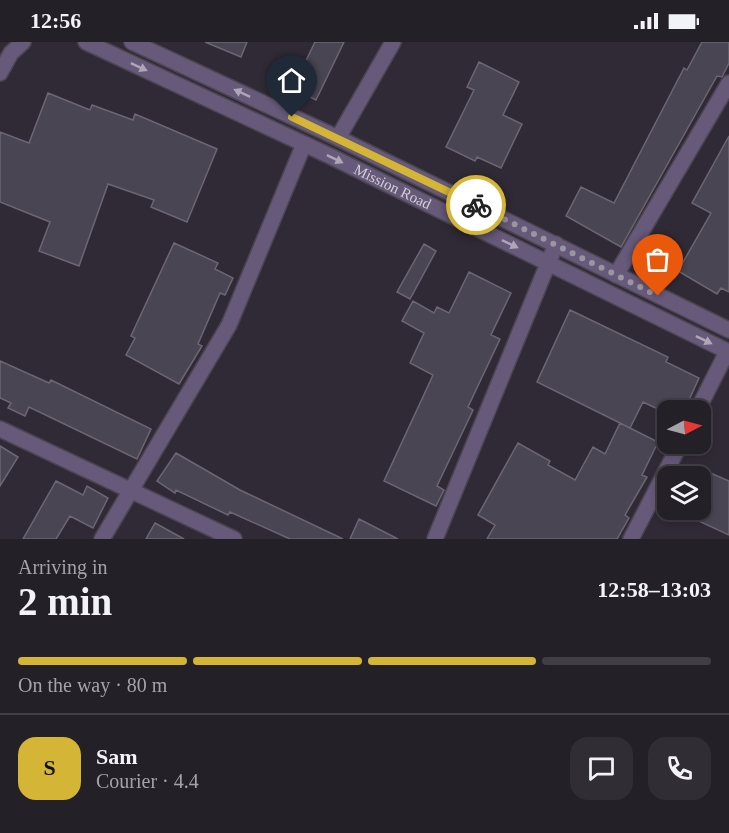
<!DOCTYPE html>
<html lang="en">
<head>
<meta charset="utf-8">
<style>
  body { margin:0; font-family:Georgia,serif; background:#302d34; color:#f1f3f6; height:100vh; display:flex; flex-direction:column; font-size:22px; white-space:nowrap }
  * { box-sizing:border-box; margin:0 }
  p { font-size:20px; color:#a3a3a8 }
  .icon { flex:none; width:33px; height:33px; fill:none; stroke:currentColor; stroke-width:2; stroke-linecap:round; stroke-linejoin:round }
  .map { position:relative; height:497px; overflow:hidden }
  .sheet { display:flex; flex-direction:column; background:#242028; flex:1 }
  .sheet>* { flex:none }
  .needle { width:39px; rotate:84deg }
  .fabs { position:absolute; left:657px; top:358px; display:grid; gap:12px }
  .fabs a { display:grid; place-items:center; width:54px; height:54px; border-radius:12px; background:#242028; box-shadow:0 3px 9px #0003,0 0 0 2px #413e45; font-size:30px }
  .pin { position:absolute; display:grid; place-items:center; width:51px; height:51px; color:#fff; margin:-62px -26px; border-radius:50% 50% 50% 0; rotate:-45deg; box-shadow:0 0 6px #0007 }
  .pin .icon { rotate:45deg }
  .courier { position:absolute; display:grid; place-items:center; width:60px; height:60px; margin:-30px; border:4px solid #d4b535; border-radius:50%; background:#fff; color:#222; box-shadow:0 2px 8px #0007 }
  .overview em { font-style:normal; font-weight:700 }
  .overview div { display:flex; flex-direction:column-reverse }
  .overview { display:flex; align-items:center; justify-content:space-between; height:102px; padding:0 18px }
  h1 { font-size:39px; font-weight:700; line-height:45px }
  .bar { display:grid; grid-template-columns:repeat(4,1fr); gap:9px 6px; align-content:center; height:72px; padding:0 18px }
  .bar i { height:8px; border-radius:4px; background:#413e45 }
  .bar .current { background:#d4b535 }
  .bar p { grid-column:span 4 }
  .line { display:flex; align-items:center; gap:15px; padding:0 18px; border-top:2px solid #413e45 }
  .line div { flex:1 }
  .round { display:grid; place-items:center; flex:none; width:63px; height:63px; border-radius:18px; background:#302d34 }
  .status { display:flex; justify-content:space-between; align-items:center; height:42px; padding:0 30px; background:#242028; direction:ltr }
  .status svg { height:16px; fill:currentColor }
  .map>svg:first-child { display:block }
  .building { fill:#4a4552; stroke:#6c6674; stroke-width:1.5 }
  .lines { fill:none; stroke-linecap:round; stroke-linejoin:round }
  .minor-casing { stroke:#4a4550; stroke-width:18 }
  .tertiary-casing { stroke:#4a4550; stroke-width:18 }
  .minor { stroke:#675979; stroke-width:15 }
  .tertiary { stroke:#675979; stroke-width:15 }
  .oneway { fill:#ada6b7 }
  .done { stroke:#9a969f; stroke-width:6; stroke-dasharray:0 10.8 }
  .route { stroke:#d4b535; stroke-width:8 }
  .labels { text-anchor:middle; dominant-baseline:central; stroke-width:5; stroke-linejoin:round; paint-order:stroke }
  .street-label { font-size:15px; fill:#d3d0d8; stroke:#302a36 }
</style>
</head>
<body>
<div class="status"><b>12:56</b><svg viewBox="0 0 49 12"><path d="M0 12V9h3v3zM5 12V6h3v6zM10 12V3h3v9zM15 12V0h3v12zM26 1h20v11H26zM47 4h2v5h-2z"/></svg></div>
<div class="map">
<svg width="729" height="497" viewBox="0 0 729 497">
  <rect width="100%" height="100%" fill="#302a36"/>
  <path class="building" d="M205 0H247L241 15Z
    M315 0H344L316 58 280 40 287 24 300 31Z
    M702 0H729V21L722 35 717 34 621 205 566 174 581 145 614 161 684 26 687 28Z
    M479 20 519 40 503 73 522 82 501 126 477 115 475 119 446 105 474 48 467 45Z
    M48 51 90 68 92 63 133 78 135 72 217 107 187 180 151 165 154 158 108 142 79 224 39 209 50 180 0 160V90L29 101Z
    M729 94V250L721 246 717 252 678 229 711 171 692 161Z
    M174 201 218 221 215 227 233 236 225 253 220 251 198 302 202 304 179 342 126 313 135 296 131 294Z
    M424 202 436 209 410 257 397 250Z
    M469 230 511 251 491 293 500 297 468 365 473 368 437 444 444 448 436 464 384 439 433 333 410 321 424 291 402 279 413 259 434 271 437 265 449 271Z
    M570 268 668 315 666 320 699 336 684 369H662L643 360 630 386 537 340Z
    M0 319 49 341 51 338 151 387 137 417 29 365 25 374 8 366 11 361 0 356Z
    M620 381 658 400 642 433 647 435 625 473 629 476 617 497H487L495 483 478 473 518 401 550 419 548 423 575 438 593 405 605 412Z
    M0 404 18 415 0 444Z
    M176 411 240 448 343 497H290L230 470 228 473 176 448 175 451 157 439Z
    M706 429 729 439V493L675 468H700V440Z
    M56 439 83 453 87 444 108 456 93 486 70 474 56 497H23Z
    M359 477 398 497H350Z
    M155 481 184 497H146Z"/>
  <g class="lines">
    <g class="minor-casing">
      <path id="minor" d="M0 31 11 11 23 0
        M338 96 393 0
        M616 233 729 41
        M697 369 727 310
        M0 387 234 497
        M102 497 229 283 304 102
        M435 497 556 202
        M631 497 680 402"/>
    </g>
    <g class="tertiary-casing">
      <g id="tertiary">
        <path id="s1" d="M86 0 330 114 729 310"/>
        <path d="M132 0 338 96 729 288"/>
      </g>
    </g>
    <use href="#minor" class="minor"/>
    <use href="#tertiary" class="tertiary"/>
  </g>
  <defs><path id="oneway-solid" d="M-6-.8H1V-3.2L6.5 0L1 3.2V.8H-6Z" transform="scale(1.5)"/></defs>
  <g class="oneway">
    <use href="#oneway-solid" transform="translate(139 25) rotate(25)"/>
    <use href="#oneway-solid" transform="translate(242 51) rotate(-155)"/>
    <use href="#oneway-solid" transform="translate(335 117) rotate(26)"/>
    <use href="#oneway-solid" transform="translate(510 202) rotate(26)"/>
    <use href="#oneway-solid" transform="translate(704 298) rotate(26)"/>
  </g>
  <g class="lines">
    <path class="done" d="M476 163 658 254"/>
    <path class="route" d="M292 75 476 163"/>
  </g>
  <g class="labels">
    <g class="street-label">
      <text stroke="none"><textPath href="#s1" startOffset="339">Mission Road</textPath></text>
    </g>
  </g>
</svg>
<div class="fabs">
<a><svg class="needle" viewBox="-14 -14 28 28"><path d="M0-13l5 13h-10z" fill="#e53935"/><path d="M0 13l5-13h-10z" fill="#a3a3a8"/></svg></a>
<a><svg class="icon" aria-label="layers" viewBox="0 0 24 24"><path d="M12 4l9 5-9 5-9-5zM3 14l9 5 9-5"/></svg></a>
</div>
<div class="pin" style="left:658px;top:254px;background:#ea580c"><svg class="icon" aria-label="bag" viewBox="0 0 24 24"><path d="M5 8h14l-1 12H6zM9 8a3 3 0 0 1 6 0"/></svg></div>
<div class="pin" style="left:292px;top:75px;background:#1f2937"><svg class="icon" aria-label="home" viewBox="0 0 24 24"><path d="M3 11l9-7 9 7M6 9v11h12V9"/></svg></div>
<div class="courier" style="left:476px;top:163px"><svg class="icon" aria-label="bike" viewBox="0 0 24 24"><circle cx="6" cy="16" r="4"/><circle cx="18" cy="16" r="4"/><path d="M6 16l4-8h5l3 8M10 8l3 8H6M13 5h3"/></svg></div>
</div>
<section class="sheet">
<div class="overview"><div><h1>2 min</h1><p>Arriving in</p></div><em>12:58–13:03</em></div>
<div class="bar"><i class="current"></i><i class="current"></i><i class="current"></i><i></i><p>On the way · 80 m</p></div>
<div class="line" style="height:108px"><b class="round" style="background:#d4b535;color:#111">S</b><div><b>Sam</b><p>Courier · 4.4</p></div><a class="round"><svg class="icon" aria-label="chat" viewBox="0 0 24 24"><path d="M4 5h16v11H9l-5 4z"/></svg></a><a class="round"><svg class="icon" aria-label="phone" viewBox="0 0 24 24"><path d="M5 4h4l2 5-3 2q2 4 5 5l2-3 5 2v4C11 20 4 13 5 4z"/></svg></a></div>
</section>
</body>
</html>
